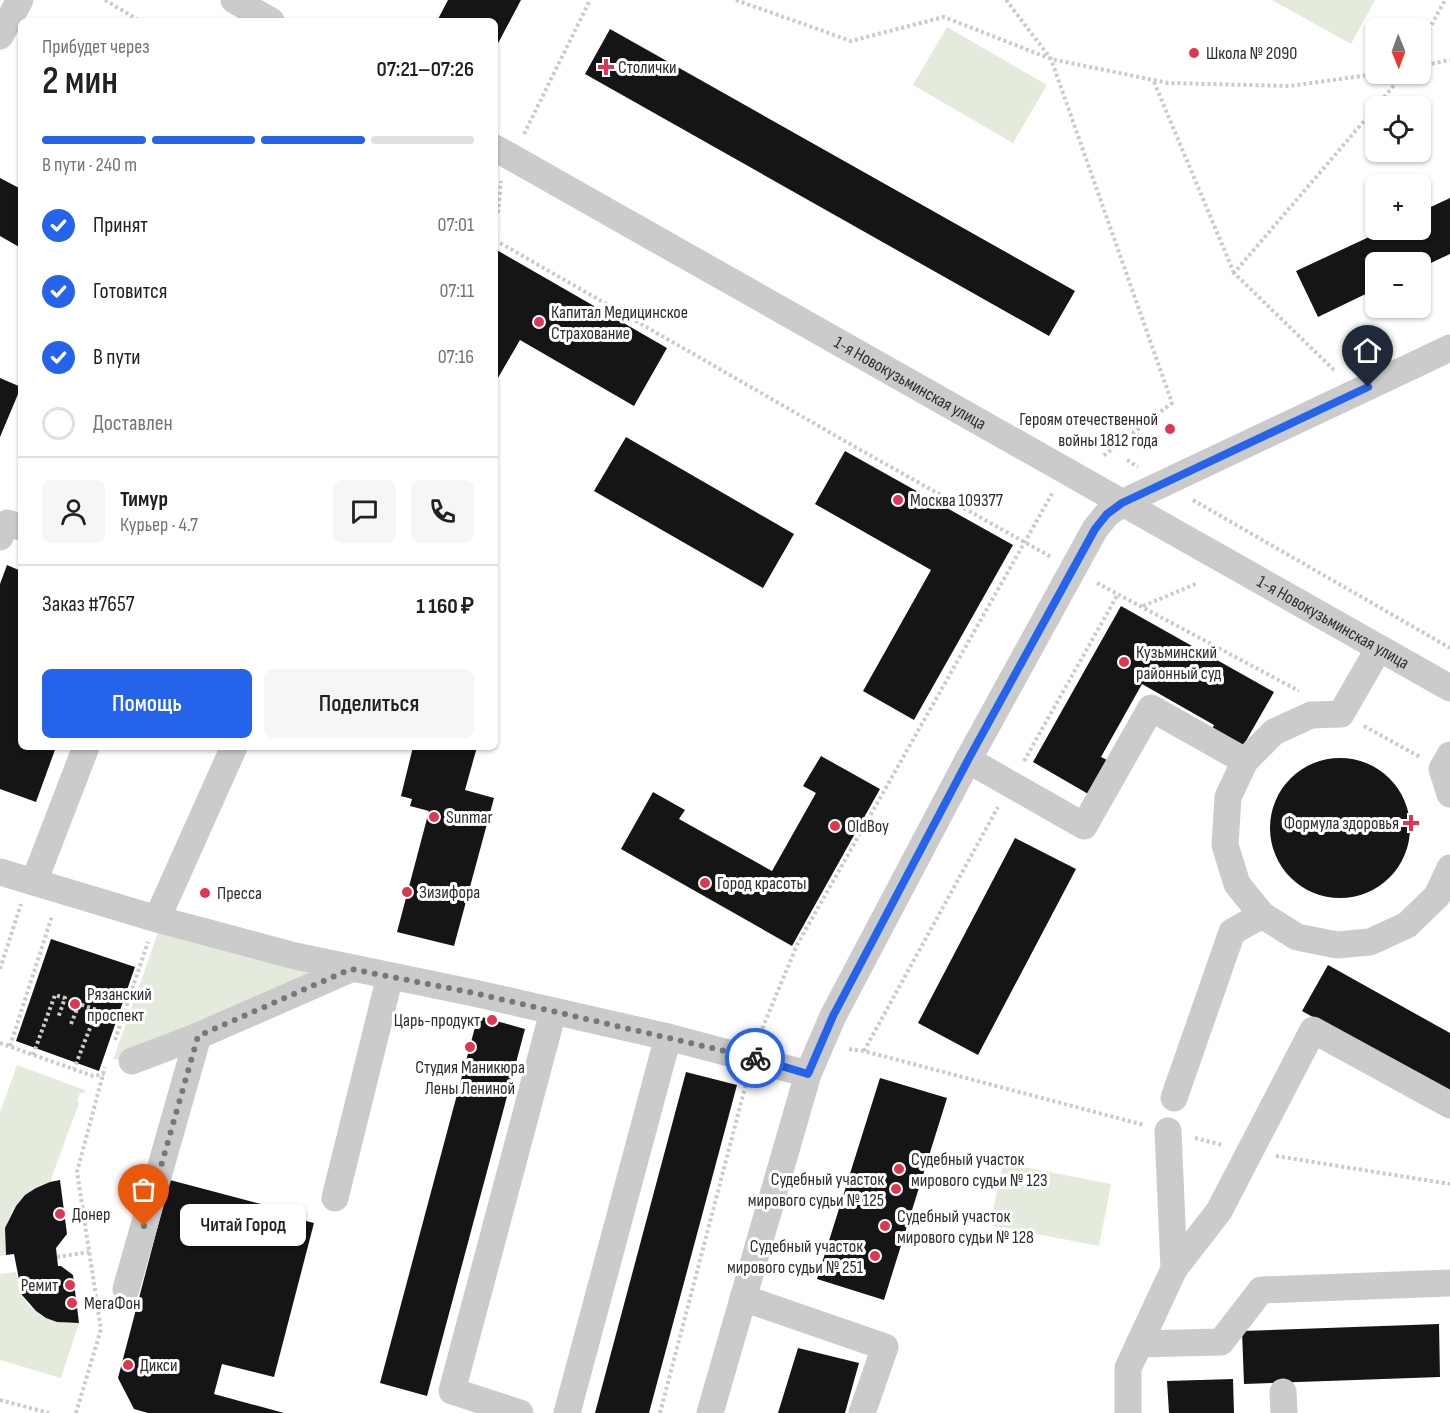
<!DOCTYPE html>
<html lang="ru">
<head>
<meta charset="utf-8">
<style>
  body { margin:0; font-family:"Sofia Sans Condensed",sans-serif; background:#f6f6f6; color:#202124; height:100vh; display:flex; flex-direction:column; font-size:22px; white-space:nowrap }
  * { box-sizing:border-box; margin:0 }
  p { font-size:20px; color:#757577 }
  .icon { flex:none; width:33px; height:33px; fill:none; stroke:currentColor; stroke-width:2; stroke-linecap:round; stroke-linejoin:round }
  .map { position:relative; flex:1; overflow:hidden }
  .panel { position:absolute; left:18px; top:18px; width:480px; height:732px; display:flex; flex-direction:column; background:#fff; border-radius:9px; box-shadow:0 2px 4px #0004 }
  .panel>* { flex:none }
  .needle { width:39px; rotate:179deg }
  .tools { position:absolute; left:1365px; top:18px; display:grid; gap:12px }
  .tools a { display:grid; place-items:center; width:66px; height:66px; border-radius:9px; background:#fff; box-shadow:0 2px 4px #0004; font-size:30px }
  .pin { position:absolute; display:grid; place-items:center; width:51px; height:51px; color:#fff; margin:-62px -26px; border-radius:50% 50% 50% 0; rotate:-45deg; box-shadow:0 0 6px #0007 }
  .pin .icon { rotate:45deg }
  .courier { position:absolute; display:grid; place-items:center; width:60px; height:60px; margin:-30px; border:4px solid #2563eb; border-radius:50%; background:#fff; color:#222; box-shadow:0 2px 8px #0007 }
  .bubble { position:absolute; height:42px; border-radius:9px; background:#fff; box-shadow:0 2px 4px #0004; font-size:20px; font-weight:600; line-height:42px; text-align:center }
  .headline em { font-style:normal; font-weight:600 }
  .headline div { display:flex; flex-direction:column-reverse }
  .headline { display:flex; align-items:center; justify-content:space-between; height:102px; padding:0 24px }
  h1 { font-size:39px; font-weight:600; line-height:45px }
  .bar { display:grid; grid-template-columns:repeat(4,1fr); gap:9px 6px; align-content:center; height:72px; padding:0 24px }
  .bar i { height:8px; border-radius:4px; background:#e0e0e0 }
  .bar .on { background:#2563eb }
  .bar p { grid-column:span 4 }
  .line { display:flex; align-items:center; gap:15px; padding:0 24px; border-top:2px solid #e0e0e0 }
  .line div { flex:1 }
  .round { display:grid; place-items:center; flex:none; width:63px; height:63px; border-radius:9px; background:#f6f6f6 }
  ol { padding:0 24px; list-style:none }
  li { display:flex; align-items:center; gap:18px; height:66px }
  li p { margin-inline-start:auto }
  li .icon { padding:6px; border-radius:50%; background:#2563eb; color:#fff; stroke-width:4 }
  li:last-child { color:#757577 }
  li i { width:33px; height:33px; border:3px solid #e0e0e0; border-radius:50% }
  .primary-button { display:flex; gap:12px; margin-top:auto; padding:12px 24px }
  .primary-button a { flex:1; height:69px; border-radius:9px; background:#2563eb; color:#fff; font-size:24px; font-weight:600; line-height:69px; text-align:center }
  .primary-button a+a { background:#f6f6f6; color:#202124 }
  .map>svg:first-child { display:block }
  .green { fill:#e5ebdc }
  .building { fill:#151515 }
  .lines { fill:none; stroke-linecap:round; stroke-linejoin:round }
  .path { stroke:#cbcbcb; stroke-width:4; stroke-dasharray:3 3; stroke-linecap:butt }
  .minor { stroke:#cbcbcb; stroke-width:27 }
  .done { stroke:#777; stroke-width:6; stroke-dasharray:0 10.8 }
  .route { stroke:#2563eb; stroke-width:8 }
  .poi-dot { fill:#dd3850; stroke:#fff; stroke-width:2 }
  .labels { text-anchor:middle; dominant-baseline:central; stroke-width:6; stroke-linejoin:round; paint-order:stroke }
  .poi-label { font-size:18px; fill:#2e2e2e; stroke:#fff; text-anchor:start }
  .street-label { font-size:18px; fill:#2e2e2e; stroke:#fff }
</style>
</head>
<body>
<div class="map">
<svg width="1450" height="1413" viewBox="0 0 1450 1413">
  <rect width="100%" height="100%" fill="#fff"/>
  <path class="green" d="M1272 0H1375L1351 44Z
    M947 27 1047 85 1013 143 913 85Z
    M160 927 323 972 130 1056 113 1060Z
    M17 1065 85 1090 84 1093H80L77 1102 79 1103 50 1182C13 1199 3 1215 6 1255L0 1256V1112Z
    M1003 1163 1111 1184 1099 1246 990 1225Z
    M16 1272C18 1279 18 1289 22 1295 33 1316 57 1325 79 1323L61 1378 0 1360V1274Z"/>
  <path class="building" d="M448 0H521L495 49V21H437Z
    M610 29 1075 291 1049 336 585 74Z
    M0 178 21 189V248L0 236Z
    M1450 198V254L1420 268V262H1376V289L1318 317 1296 271 1384 230H1420V212Z
    M495 249 667 348 634 406 520 340 495 383Z
    M0 378 21 387 0 437Z
    M626 437 794 534 763 588 594 491Z
    M845 451 1013 545 914 720 863 691 931 570 815 504Z
    M7 565 21 571V747H56L36 802 0 789V584Z
    M1121 606 1274 692 1243 746 1212 729 1214 725 1142 684 1101 757 1109 761 1090 795 1033 762Z
    M413 747H477L465 790 494 798 454 946 397 932 429 811 410 806 412 799 401 796Z
    M821 756 880 789 792 946 621 849 653 792 685 810 679 819 772 871 816 793 803 786Z
    M1270 828a70 70 0 1 1 140 0a70 70 0 1 1-140 0Z
    M1015 838 1076 869 978 1055 918 1023Z
    M51 939 135 967 99 1071 16 1041Z
    M1328 965 1450 1033V1093L1302 1011Z
    M478 1016 525 1029 427 1396 380 1383Z
    M686 1072 737 1085 649 1413H595Z
    M880 1078 947 1098 884 1300 817 1279Z
    M60 1180 67 1234 56 1248 58 1266H61L73 1275 79 1323 57 1322 46 1318 36 1311 22 1295 14 1254 6 1255 5 1228 16 1206 25 1195 36 1188 50 1182Z
    M170 1180 261 1204 260 1209 314 1223 274 1377 222 1364 214 1394 284 1413H148L134 1409 118 1378Z
    M1439 1324 1440 1377 1244 1384 1242 1331Z
    M798 1348 859 1363 845 1413H778Z
    M1233 1379 1234 1413H1169L1167 1381Z"/>
  <g class="lines">
    <path class="path" d="M105 0 140 21
      M736 0 851 41 944 17 1051 59 1168 83 1290 86 1376 74
      M1006 0 1051 59 1172 403 1103 456
      M1420 46 1445 0
      M1420 66 1450 60
      M1154 82 1234 273
      M1376 106 1404 74
      M524 134 590 0
      M495 218 498 212 501 181
      M495 240 850 444 1051 557
      M1334 370 1234 273 1376 107
      M1127 460 1138 467
      M1193 500 1450 648
      M1097 583 1299 691
      M1143 606 1198 583
      M1364 726 1420 757
      M1024 761 1118 594
      M0 969 21 904
      M71 1024 79 1004 97 1010 74 1069
      M760 1034 797 945 1053 492
      M115 1040 148 942
      M0 1043 93 1076 104 1074
      M10 1046 52 916
      M849 1049 864 1051 1144 1125
      M864 1051 998 807
      M33 1055 55 995 65 998 58 1018
      M1195 1138 1222 1145
      M1276 1156 1450 1184
      M57 1257 89 1252
      M0 1400 49 1413
      M76 1413 101 1329 77 1172 105 1067
      M660 1413 746 1084"/>
    <g class="minor">
      <path d="M234 0 271 21"/>
      <path d="M0 36 20 0"/>
      <path id="s1" d="M495 148 1450 688"/>
      <path d="M0 537 7 523 21 527"/>
      <path d="M1379 648 1341 714 1311 715 1274 732 1245 761 1228 797 1225 845 1237 884 1262 915 1297 937 1337 945 1370 942 1407 925 1437 896 1450 868"/>
      <path d="M1450 755 1442 769 1450 794"/>
      <path d="M968 760 1084 826 1151 708 1245 761"/>
      <path d="M0 872 157 919 295 956 474 993 668 1037 808 1074"/>
      <path d="M34 882 86 747"/>
      <path d="M157 919 234 747"/>
      <path d="M132 1061 198 1036 351 969"/>
      <path d="M1174 1098 1232 932 1262 915"/>
      <path d="M335 1198 390 976"/>
      <path d="M1174 1269 1219 1211 1313 1030 1450 1105"/>
      <path d="M126 1289 198 1036"/>
      <path d="M743 1298 885 1347 862 1413"/>
      <path d="M1139 1344 1221 1342 1261 1290 1450 1283"/>
      <path d="M1283 1392 1284 1413"/>
      <path d="M520 1413 452 1391 553 1012"/>
      <path d="M567 1413 668 1037"/>
      <path d="M710 1413 808 1074 833 1016 968 760 1095 529 1107 514 1122 503 1450 348"/>
      <path d="M1128 1413V1368L1174 1269 1168 1131"/>
    </g>
  </g>
  <g class="lines">
    <path class="done" d="M144 1226 198 1036 351 969 474 993 755 1058"/>
    <path class="route" d="M755 1058 808 1074 833 1016 968 760 1095 529 1107 514 1122 503 1368 387"/>
  </g>
  <g class="poi-dot">
    <circle cx="1194" cy="53" r="6"/>
    <path d="M603 58h6v6h6v6h-6v6h-6v-6h-6v-6h6z"/>
    <circle cx="539" cy="322" r="6"/>
    <circle cx="1170" cy="429" r="6"/>
    <circle cx="898" cy="500" r="6"/>
    <circle cx="1124" cy="662" r="6"/>
    <circle cx="434" cy="817" r="6"/>
    <path d="M1408 814h6v6h6v6h-6v6h-6v-6h-6v-6h6z"/>
    <circle cx="835" cy="826" r="6"/>
    <circle cx="705" cy="883" r="6"/>
    <circle cx="407" cy="892" r="6"/>
    <circle cx="205" cy="893" r="6"/>
    <circle cx="75" cy="1004" r="6"/>
    <circle cx="492" cy="1020" r="6"/>
    <circle cx="470" cy="1047" r="6"/>
    <circle cx="899" cy="1169" r="6"/>
    <circle cx="896" cy="1189" r="6"/>
    <circle cx="60" cy="1214" r="6"/>
    <circle cx="885" cy="1226" r="6"/>
    <circle cx="875" cy="1256" r="6"/>
    <circle cx="70" cy="1285" r="6"/>
    <circle cx="72" cy="1303" r="6"/>
    <circle cx="128" cy="1365" r="6"/>
  </g>
  <g class="labels">
    <g class="poi-label">
      <text x="1206" y="53">Школа № 2090</text>
      <text x="618" y="67">Столички</text>
      <text x="551" y="312">Капитал Медицинское<tspan x="551" dy="21">Страхование</tspan></text>
      <text x="1158" y="419" text-anchor="end">Героям отечественной<tspan x="1158" dy="21">войны 1812 года</tspan></text>
      <text x="910" y="500">Москва 109377</text>
      <text x="1136" y="652">Кузьминский<tspan x="1136" dy="21">районный суд</tspan></text>
      <text x="446" y="817">Sunmar</text>
      <text x="1399" y="823" text-anchor="end">Формула здоровья</text>
      <text x="847" y="826">OldBoy</text>
      <text x="717" y="883">Город красоты</text>
      <text x="419" y="892">Зизифора</text>
      <text x="217" y="893">Пресса</text>
      <text x="87" y="994">Рязанский<tspan x="87" dy="21">проспект</tspan></text>
      <text x="480" y="1020" text-anchor="end">Царь-продукт</text>
      <text x="470" y="1067" text-anchor="middle">Студия Маникюра<tspan x="470" dy="21">Лены Лениной</tspan></text>
      <text x="911" y="1159">Судебный участок<tspan x="911" dy="21">мирового судьи № 123</tspan></text>
      <text x="884" y="1179" text-anchor="end">Судебный участок<tspan x="884" dy="21">мирового судьи № 125</tspan></text>
      <text x="72" y="1214">Донер</text>
      <text x="897" y="1216">Судебный участок<tspan x="897" dy="21">мирового судьи № 128</tspan></text>
      <text x="863" y="1246" text-anchor="end">Судебный участок<tspan x="863" dy="21">мирового судьи № 251</tspan></text>
      <text x="58" y="1285" text-anchor="end">Ремит</text>
      <text x="84" y="1303">МегаФон</text>
      <text x="140" y="1365">Дикси</text>
    </g>
    <g class="street-label">
      <text stroke="none"><textPath href="#s1" startOffset="477">1-я Новокузьминская улица</textPath></text>
      <text stroke="none"><textPath href="#s1" startOffset="963">1-я Новокузьминская улица</textPath></text>
    </g>
  </g>
</svg>
<div class="tools">
<a><svg class="needle" viewBox="-14 -14 28 28"><path d="M0-13l5 13h-10z" fill="#e53935"/><path d="M0 13l5-13h-10z" fill="#757577"/></svg></a>
<a><svg class="icon" aria-label="locate" viewBox="0 0 24 24"><circle cx="12" cy="12" r="6"/><path d="M12 2v4M12 18v4M2 12h4M18 12h4"/></svg></a>
<a>+</a>
<a>−</a>
</div>
<div class="pin" style="left:144px;top:1226px;background:#ea580c"><svg class="icon" aria-label="bag" viewBox="0 0 24 24"><path d="M5 8h14l-1 12H6zM9 8a3 3 0 0 1 6 0"/></svg></div>
<div class="pin" style="left:1368px;top:387px;background:#1f2937"><svg class="icon" aria-label="home" viewBox="0 0 24 24"><path d="M3 11l9-7 9 7M6 9v11h12V9"/></svg></div>
<div class="courier" style="left:755px;top:1058px"><svg class="icon" aria-label="bike" viewBox="0 0 24 24"><circle cx="6" cy="16" r="4"/><circle cx="18" cy="16" r="4"/><path d="M6 16l4-8h5l3 8M10 8l3 8H6M13 5h3"/></svg></div>
<div class="bubble" style="left:180px;top:1204px;width:126px">Читай Город</div>
<section class="panel">
<div class="headline"><div><h1>2 мин</h1><p>Прибудет через</p></div><em>07:21–07:26</em></div>
<div class="bar"><i class="on"></i><i class="on"></i><i class="on"></i><i></i><p>В пути · 240 m</p></div>
<ol>
<li><svg class="icon" aria-label="check" viewBox="0 0 24 24"><path d="M5 12l5 5 9-10"/></svg>Принят<p>07:01</p></li>
<li><svg class="icon" aria-label="check" viewBox="0 0 24 24"><path d="M5 12l5 5 9-10"/></svg>Готовится<p>07:11</p></li>
<li><svg class="icon" aria-label="check" viewBox="0 0 24 24"><path d="M5 12l5 5 9-10"/></svg>В пути<p>07:16</p></li>
<li><i></i>Доставлен</li>
</ol>
<div class="line" style="height:108px"><a class="round"><svg class="icon" aria-label="person" viewBox="0 0 24 24"><circle cx="12" cy="8" r="4"/><path d="M4 21q1-7 8-7t8 7"/></svg></a><div><b>Тимур</b><p>Курьер · 4.7</p></div><a class="round"><svg class="icon" aria-label="chat" viewBox="0 0 24 24"><path d="M4 5h16v11H9l-5 4z"/></svg></a><a class="round"><svg class="icon" aria-label="phone" viewBox="0 0 24 24"><path d="M5 4h4l2 5-3 2q2 4 5 5l2-3 5 2v4C11 20 4 13 5 4z"/></svg></a></div>
<div class="line" style="height:78px"><div>Заказ #7657</div><b>1 160 ₽</b></div>
<div class="primary-button"><a>Помощь</a><a>Поделиться</a></div>
</section>
</div>
</body>
</html>
